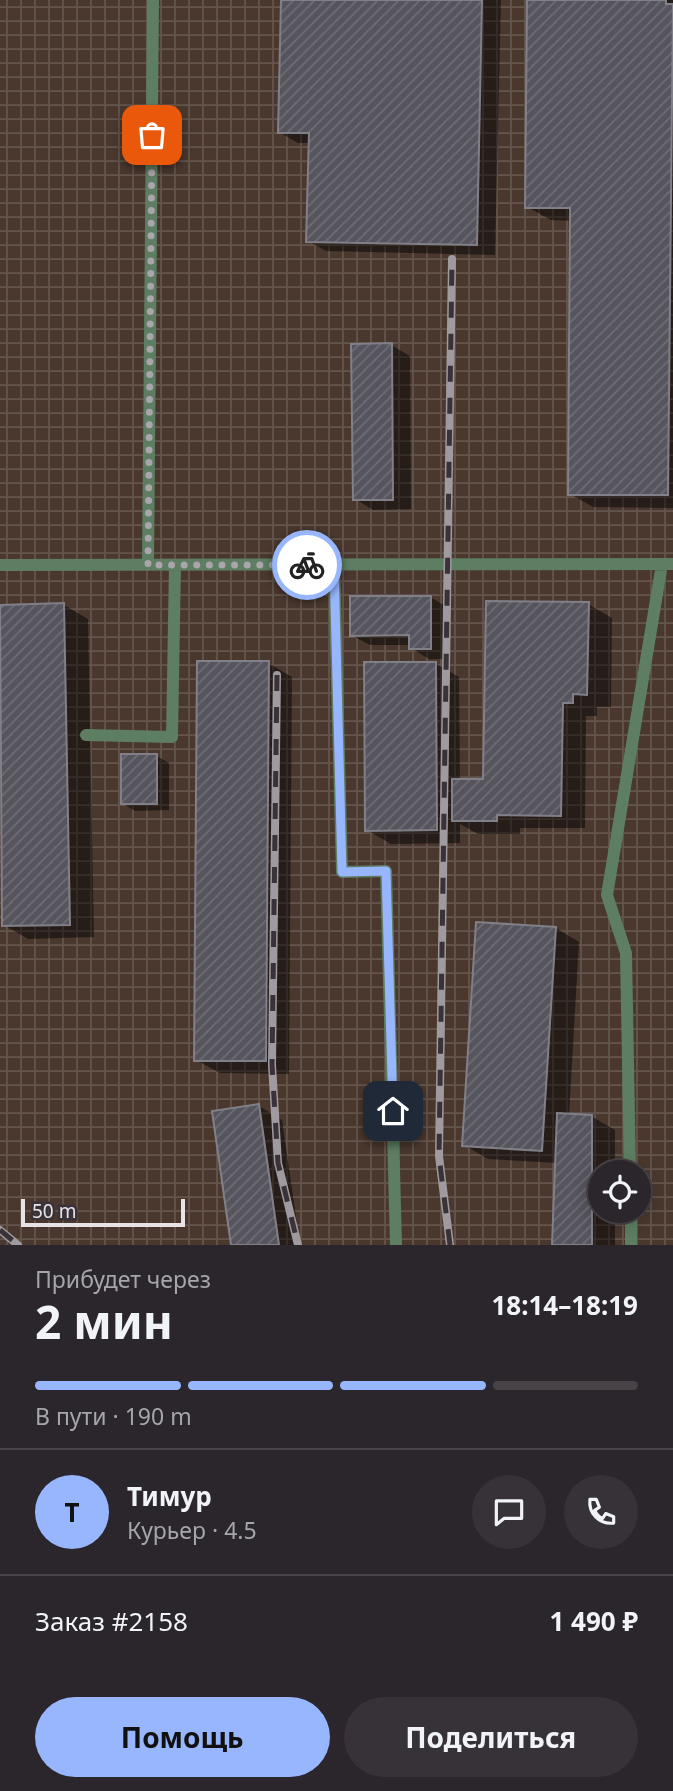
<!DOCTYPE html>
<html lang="ru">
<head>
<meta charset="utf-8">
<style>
  body { margin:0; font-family:"Noto Sans",sans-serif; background:#373237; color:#f1f3f6; height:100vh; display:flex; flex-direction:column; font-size:26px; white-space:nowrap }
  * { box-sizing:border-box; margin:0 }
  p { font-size:23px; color:#a6a5a9 }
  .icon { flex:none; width:38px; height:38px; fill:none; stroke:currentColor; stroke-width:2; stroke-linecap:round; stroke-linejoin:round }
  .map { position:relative; height:1245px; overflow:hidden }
  .side { display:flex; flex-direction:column; background:#2b262b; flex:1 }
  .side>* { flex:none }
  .fabs { position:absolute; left:588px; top:1160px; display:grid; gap:14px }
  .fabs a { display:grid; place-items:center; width:63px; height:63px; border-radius:50%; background:#2b262b; box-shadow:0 4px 18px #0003,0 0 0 2px #474347; font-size:35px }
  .scale { position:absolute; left:21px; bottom:18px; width:164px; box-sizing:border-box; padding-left:7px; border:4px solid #e7e3e7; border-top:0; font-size:19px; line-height:24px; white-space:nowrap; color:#e7e3e7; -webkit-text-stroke:5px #393339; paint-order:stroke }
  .pin { position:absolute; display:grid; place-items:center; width:60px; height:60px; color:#fff; margin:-30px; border-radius:14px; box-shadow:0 4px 10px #0006 }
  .courier { position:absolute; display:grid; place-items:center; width:70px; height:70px; margin:-35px; border:5px solid #97b6fd; border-radius:50%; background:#fff; color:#222; box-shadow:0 2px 9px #0007 }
  .summary em { font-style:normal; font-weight:700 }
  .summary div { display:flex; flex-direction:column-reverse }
  .summary { display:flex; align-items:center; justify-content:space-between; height:119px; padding:0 35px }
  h1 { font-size:46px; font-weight:700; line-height:52px }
  .bar { display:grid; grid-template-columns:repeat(4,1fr); gap:10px 7px; align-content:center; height:84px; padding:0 35px }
  .bar i { height:9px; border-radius:5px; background:#474347 }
  .bar .selected { background:#97b6fd }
  .bar p { grid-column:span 4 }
  .line { display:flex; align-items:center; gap:18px; padding:0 35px; border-top:2px solid #474347 }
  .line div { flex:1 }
  .round { display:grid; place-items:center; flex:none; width:74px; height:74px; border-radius:37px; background:#373237 }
  .cta { display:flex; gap:14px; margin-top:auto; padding:14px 35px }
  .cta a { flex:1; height:80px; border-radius:42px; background:#97b6fd; color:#111; font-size:28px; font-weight:700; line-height:80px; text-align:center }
  .cta a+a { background:#373237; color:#f1f3f6 }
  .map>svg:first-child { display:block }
  .industrial { fill:url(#industrial-grid); fill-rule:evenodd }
  .shadow { fill:#0007 }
  .building { fill:url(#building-hatch); stroke:#817f87; stroke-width:2 }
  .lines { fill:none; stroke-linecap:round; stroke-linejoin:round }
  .service { stroke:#5d7e62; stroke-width:12 }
  .rail-casing { stroke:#9f9a9f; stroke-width:8 }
  .rail { stroke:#393339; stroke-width:5; stroke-dasharray:16; stroke-linecap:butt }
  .done { stroke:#aaa5aa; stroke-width:7; stroke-dasharray:0 12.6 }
  .route { stroke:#97b6fd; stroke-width:9 }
</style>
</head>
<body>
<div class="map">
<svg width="673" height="1245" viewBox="0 0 673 1245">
  <defs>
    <pattern id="industrial-grid" width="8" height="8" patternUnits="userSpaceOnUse" patternTransform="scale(1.75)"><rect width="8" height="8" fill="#4a382e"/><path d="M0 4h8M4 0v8" fill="none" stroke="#64554c"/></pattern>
    <pattern id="building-hatch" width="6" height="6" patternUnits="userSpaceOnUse" patternTransform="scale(1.75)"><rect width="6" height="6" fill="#56545d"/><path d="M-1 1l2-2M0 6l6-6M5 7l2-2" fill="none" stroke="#6e6c74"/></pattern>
  </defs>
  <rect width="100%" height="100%" fill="#393339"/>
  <path class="industrial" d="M0 0H673V1245H0ZM600 1172H639V1211H600Z"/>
  <path class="shadow" d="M282 0H501L495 255 326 251 308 241 310 143H298L279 132Z
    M529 0H673V508L593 507 570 494 572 221 551 220 527 207Z
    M391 345 410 356 411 509 373 510 355 499Z
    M430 597 449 608V659H429L411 648V645H370L351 635Z
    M588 604 612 618 611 707H597V716H586L585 828H520V834H478L460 824V843L391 844 367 830 435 663 459 677 460 781H485Z
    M64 605 88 619 94 937 28 939 4 925 0 606Z
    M268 663 292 677 289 1074 220 1073 196 1060Z
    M157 756 169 763V810L135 811 122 803Z
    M556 928 579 942 569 1115 591 1116 615 1130V1172H600V1211H615V1245H554L557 1163 488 1159 464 1145Z
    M259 1106 282 1120 300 1245H233Z"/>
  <path class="building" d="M281 0H482L477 245 306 242 309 133H278Z
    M527 0H666V4H673L668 495H568L570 208H525Z
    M392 343 393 500H353L351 344Z
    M350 596H431V649H409V635L350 636Z
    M486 601 589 602 587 695 573 694V703H563L561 816 497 815V821H452V779H483Z
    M64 603 70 925 2 926 0 605Z
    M197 661H269L266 1061H194Z
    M364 662H436L437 830 365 831Z
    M121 754H157V804H121Z
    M476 922 556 927 542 1151 462 1146Z
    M259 1104 279 1245H231L212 1111Z
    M557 1113 592 1115V1245H552Z"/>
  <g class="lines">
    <path class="service" d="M0 565 673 564
      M148 565 153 0
      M334 565 342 872 386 871 396 1245
      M86 735 172 737 175 565
      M630 1172 626 953 607 895 662 564
      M631 1211V1245"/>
    <g class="rail-casing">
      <path id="rail" d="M277 675 272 1065 278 1163 298 1245
        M0 1230 18 1245
        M450 1245 439 1156 452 259"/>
    </g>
    <use href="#rail" class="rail"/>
  </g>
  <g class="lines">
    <path class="done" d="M152 135 148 565H307"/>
    <path class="route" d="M307 565H334L342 872 386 871 393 1111"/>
  </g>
</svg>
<div class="fabs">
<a><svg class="icon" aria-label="locate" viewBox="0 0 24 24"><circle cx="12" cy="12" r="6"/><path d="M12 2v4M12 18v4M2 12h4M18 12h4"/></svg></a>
</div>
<div class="scale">50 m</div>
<div class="pin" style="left:152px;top:135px;background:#ea580c"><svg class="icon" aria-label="bag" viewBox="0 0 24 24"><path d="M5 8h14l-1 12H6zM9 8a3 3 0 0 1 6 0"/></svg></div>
<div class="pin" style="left:393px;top:1111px;background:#1f2937"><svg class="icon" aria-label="home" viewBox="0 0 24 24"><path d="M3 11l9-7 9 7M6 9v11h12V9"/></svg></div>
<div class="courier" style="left:307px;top:565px"><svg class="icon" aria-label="bike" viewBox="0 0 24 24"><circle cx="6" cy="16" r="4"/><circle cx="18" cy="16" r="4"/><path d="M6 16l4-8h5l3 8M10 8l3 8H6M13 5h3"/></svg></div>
</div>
<section class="side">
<div class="summary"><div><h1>2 мин</h1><p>Прибудет через</p></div><em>18:14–18:19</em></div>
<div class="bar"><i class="selected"></i><i class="selected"></i><i class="selected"></i><i></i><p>В пути · 190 m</p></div>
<div class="line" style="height:126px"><b class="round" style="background:#97b6fd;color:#111">Т</b><div><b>Тимур</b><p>Курьер · 4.5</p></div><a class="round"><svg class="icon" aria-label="chat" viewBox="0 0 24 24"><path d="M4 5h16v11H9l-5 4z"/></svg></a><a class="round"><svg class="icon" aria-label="phone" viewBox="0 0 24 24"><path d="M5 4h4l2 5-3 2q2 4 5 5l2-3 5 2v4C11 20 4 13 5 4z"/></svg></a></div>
<div class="line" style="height:91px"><div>Заказ #2158</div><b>1 490 ₽</b></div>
<div class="cta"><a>Помощь</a><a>Поделиться</a></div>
</section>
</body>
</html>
